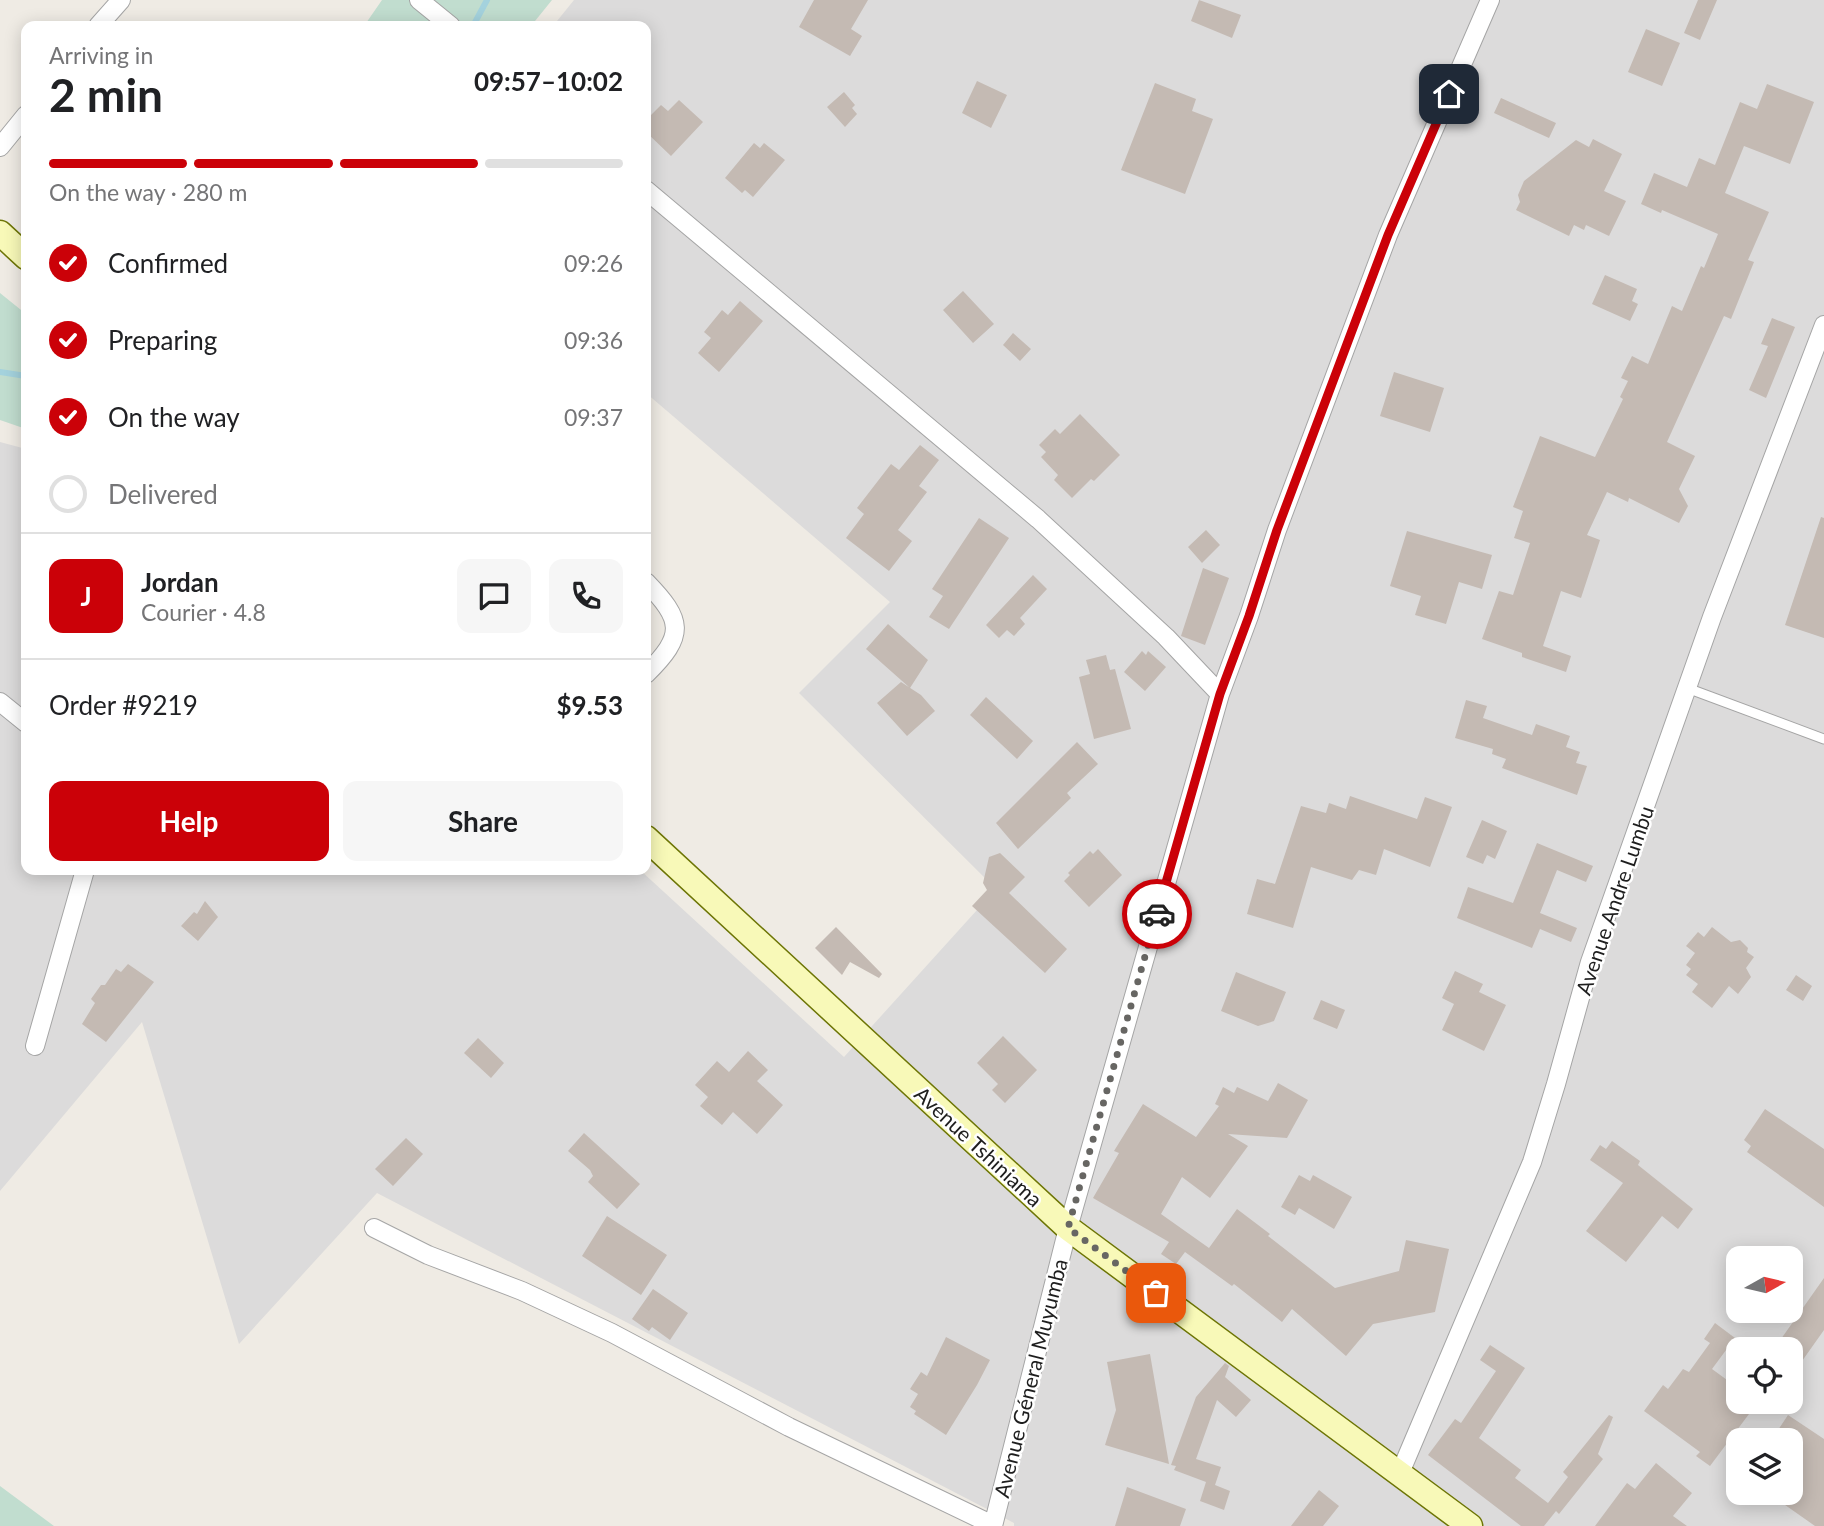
<!DOCTYPE html>
<html lang="en">
<head>
<meta charset="utf-8">
<style>
  body { margin:0; font-family:Lato,sans-serif; background:#f6f6f6; color:#202124; height:100vh; display:flex; flex-direction:column; font-size:26px; white-space:nowrap }
  * { box-sizing:border-box; margin:0 }
  p { font-size:23px; color:#757577 }
  .icon { flex:none; width:38px; height:38px; fill:none; stroke:currentColor; stroke-width:2; stroke-linecap:round; stroke-linejoin:round }
  .map { position:relative; flex:1; overflow:hidden }
  .panel { position:absolute; left:21px; top:21px; width:630px; height:854px; display:flex; flex-direction:column; background:#fff; border-radius:14px; box-shadow:0 4px 18px #0003 }
  .panel>* { flex:none }
  .needle { width:46px; rotate:82deg }
  .controls { position:absolute; left:1726px; top:1246px; display:grid; gap:14px }
  .controls a { display:grid; place-items:center; width:77px; height:77px; border-radius:14px; background:#fff; box-shadow:0 4px 18px #0003; font-size:35px }
  .pin { position:absolute; display:grid; place-items:center; width:60px; height:60px; color:#fff; margin:-30px; border-radius:14px; box-shadow:0 4px 10px #0006 }
  .courier { position:absolute; display:grid; place-items:center; width:70px; height:70px; margin:-35px; border:5px solid #cb0108; border-radius:50%; background:#fff; color:#222; box-shadow:0 2px 9px #0007 }
  .summary em { font-style:normal; font-weight:700 }
  .summary div { display:flex; flex-direction:column-reverse }
  .summary { display:flex; align-items:center; justify-content:space-between; height:119px; padding:0 28px }
  h1 { font-size:46px; font-weight:700; line-height:52px }
  .bar { display:grid; grid-template-columns:repeat(4,1fr); gap:10px 7px; align-content:center; height:84px; padding:0 28px }
  .bar i { height:9px; border-radius:5px; background:#e0e0e0 }
  .bar .on { background:#cb0108 }
  .bar p { grid-column:span 4 }
  .line { display:flex; align-items:center; gap:18px; padding:0 28px; border-top:2px solid #e0e0e0 }
  .line div { flex:1 }
  .round { display:grid; place-items:center; flex:none; width:74px; height:74px; border-radius:14px; background:#f6f6f6 }
  ol { padding:0 28px; list-style:none }
  li { display:flex; align-items:center; gap:21px; height:77px }
  li p { margin-inline-start:auto }
  li .icon { padding:7px; border-radius:50%; background:#cb0108; color:#fff; stroke-width:4 }
  li:last-child { color:#757577 }
  li i { width:38px; height:38px; border:4px solid #e0e0e0; border-radius:50% }
  .primary-button { display:flex; gap:14px; margin-top:auto; padding:14px 28px }
  .primary-button a { flex:1; height:80px; border-radius:14px; background:#cb0108; color:#fff; font-size:28px; font-weight:700; line-height:80px; text-align:center }
  .primary-button a+a { background:#f6f6f6; color:#202124 }
  .map>svg:first-child { display:block }
  .residential { fill:#dcdbdb; fill-rule:evenodd }
  .wetland { fill:#c1ddcf }
  .lines { fill:none; stroke-linecap:round; stroke-linejoin:round }
  .stream { stroke:#a4d2dd; stroke-width:6 }
  .building { fill:#c4bab3 }
  .lane-casing { stroke:#a5a5a5; stroke-width:11 }
  .street-casing { stroke:#a5a5a5; stroke-width:20 }
  .secondary-casing { stroke:#6d7505; stroke-width:27 }
  .lane { stroke:#fff; stroke-width:9 }
  .street { stroke:#fff; stroke-width:18 }
  .secondary { stroke:#f8f9b8; stroke-width:24 }
  .done { stroke:#676663; stroke-width:7; stroke-dasharray:0 12.6 }
  .route { stroke:#cb0108; stroke-width:9 }
  .labels { text-anchor:middle; dominant-baseline:central; stroke-width:5; stroke-linejoin:round; paint-order:stroke }
  .street-label { font-size:21px; fill:#1e1e1e; stroke:#fff }
</style>
</head>
<body>
<div class="map">
<svg width="1824" height="1526" viewBox="0 0 1824 1526">
  <rect width="100%" height="100%" fill="#efebe4"/>
  <path class="residential" d="M574 0H1824V1526H1014V1523L377 1193 239 1344 142 1022 0 1191V442L26 449V870H640L844 1057 996 889 799 693 890 602 646 393V26H553ZM1738 1258H1790V1311H1738ZM1738 1349H1790V1402H1738ZM1738 1440H1790V1493H1738Z"/>
  <path class="wetland" d="M382 0H552L531 26H364Z
    M0 293 26 314V429L0 420Z
    M0 1486 54 1526H0Z"/>
  <g class="lines">
    <path class="stream" d="M473 26 487 0
      M0 372 26 376"/>
  </g>
  <path class="building" d="M814 0H868L851 29 862 36 850 56 799 27Z
    M1199 0 1241 15 1232 38 1191 21Z
    M1698 0H1717L1700 40 1684 33Z
    M1646 29 1680 43 1662 86 1628 72Z
    M977 81 1007 95 991 128 962 113Z
    M1155 83 1196 99 1192 111 1213 119 1185 194 1121 170Z
    M1767 84 1814 102 1790 164 1744 146 1725 193 1769 212 1748 260 1754 262 1731 319 1724 316 1667 442 1695 456 1679 489 1688 506 1679 523 1629 498 1628 502 1607 492 1587 535 1600 540 1581 598 1561 591 1543 646 1571 656 1566 672 1522 657V653L1482 639 1499 591 1513 595 1530 543 1514 538 1523 511 1513 507 1540 436 1595 457 1623 399 1620 397 1628 381 1621 378 1632 356 1648 364 1672 306 1682 311 1701 266 1704 268 1718 234 1662 210 1661 213 1641 204 1654 173 1687 187 1699 158 1715 165 1740 102 1757 109Z
    M844 92 855 105 852 108 857 114 845 127 827 107Z
    M1501 98 1556 123 1549 138 1494 113Z
    M679 100 703 122 671 156 646 132V120L661 105 668 111Z
    M1593 139 1622 154 1604 191 1626 201 1609 236 1586 225 1584 230 1574 225 1569 236 1516 210 1520 202 1518 195 1524 181 1576 140 1589 147Z
    M754 143 760 148 764 143 785 160 753 197 745 190 742 193 725 178Z
    M1605 275 1637 289 1632 301 1638 304 1630 321 1592 304Z
    M963 291 994 324 973 343 943 310Z
    M740 301 763 321 719 372 698 353 711 338 704 332 722 310 728 315Z
    M1772 318 1795 327 1766 398 1749 390 1768 346 1761 344Z
    M1013 333 1031 349 1020 361 1003 345Z
    M1394 372 1444 388 1430 432 1380 416Z
    M1080 414 1120 455 1094 481 1091 479 1072 498 1054 480 1058 475 1041 457 1046 452 1039 445 1055 429 1060 434Z
    M920 445 939 460 919 486 927 492 898 530 912 541 889 571 846 538 864 514 857 508 891 464 899 470Z
    M1821 517 1824 518V638L1785 625Z
    M979 518 1009 538 949 629 929 617 943 596 932 589Z
    M1206 530 1220 545 1202 563 1188 547Z
    M1407 531 1492 555 1482 589 1459 582 1446 624 1415 615 1421 596 1390 586Z
    M1203 568 1229 578 1205 645 1181 636Z
    M1033 575 1047 589 1020 618 1025 624 1014 636 1007 630 999 638 986 625Z
    M888 624 928 660 910 688 866 649Z
    M1142 651 1146 655 1148 651 1166 667 1145 691 1124 672Z
    M1106 655 1110 670 1115 669 1131 729 1094 739 1079 677 1090 674 1086 660Z
    M901 682 921 695 935 711 907 736 877 703Z
    M986 697 1033 741 1017 759 970 715Z
    M1466 700 1487 706 1483 718 1532 735 1536 724 1570 736 1566 747 1580 752 1576 763 1587 766 1577 795 1502 768 1506 759 1492 754 1493 749 1455 738Z
    M1077 742 1098 764 1067 793 1071 798 1018 849 996 823Z
    M1350 796 1417 819 1425 797 1452 807 1430 867 1384 849 1376 875 1359 870 1352 880 1311 867 1293 928 1247 914 1257 879 1275 884 1301 806 1326 813 1329 803 1346 809Z
    M1482 820 1507 831 1495 859 1487 855 1483 864 1466 857Z
    M1537 843 1593 866 1586 882 1557 870 1540 913 1577 928 1571 942 1540 929 1532 948 1457 918 1468 887 1513 903Z
    M1098 849 1122 875 1089 907 1064 881 1070 875 1068 873 1090 851 1093 854Z
    M1000 853 1025 877 1009 893 1067 949 1045 973 972 906 987 890 983 883 989 857Z
    M205 901 218 917 198 941 181 926 194 912 197 914Z
    M836 927 882 974 879 978 850 962 842 975 815 948Z
    M1712 927 1731 942 1740 940 1748 948 1747 952 1754 957 1746 968 1751 977 1738 994 1729 986 1712 1008 1692 992 1698 984 1686 975 1691 969 1686 965 1695 953 1686 946 1698 932 1704 937Z
    M128 964 154 982 106 1042 82 1024 95 1003 91 999 101 985H105L116 969 121 972Z
    M1455 971 1483 984 1479 992 1506 1005 1484 1051 1442 1030 1454 1004 1442 998Z
    M1236 972 1286 992 1274 1021 1258 1026 1221 1011Z
    M1796 975 1812 986 1803 1001 1786 990Z
    M1321 1000 1345 1010 1337 1029 1313 1019Z
    M1003 1036 1037 1070 1005 1103 992 1090 998 1084 977 1063Z
    M478 1038 504 1063 491 1078 464 1053Z
    M748 1051 768 1070 757 1081 783 1105 757 1134 733 1112 722 1125 700 1106 708 1097 695 1085 717 1061 729 1072Z
    M1278 1083 1308 1100 1287 1138 1228 1134 1248 1146 1210 1198 1182 1177 1161 1214 1209 1248 1237 1209 1270 1234 1268 1236 1335 1288 1399 1271 1406 1240 1449 1249 1435 1312 1373 1324 1346 1356 1292 1309 1282 1322 1234 1284 1232 1286 1185 1252 1176 1264 1161 1254 1169 1242 1093 1198 1119 1153 1114 1151 1143 1104 1196 1137 1219 1106 1215 1104 1223 1087 1234 1093 1237 1087 1268 1101Z
    M1765 1109 1824 1149V1207L1747 1152 1751 1146 1744 1140Z
    M584 1133 640 1184 617 1209 588 1182 593 1176 590 1170 568 1151Z
    M406 1138 423 1154 393 1186 375 1169Z
    M1612 1141 1640 1161 1638 1165 1693 1209 1678 1229 1662 1216 1626 1262 1586 1231 1623 1183 1590 1160 1600 1145 1606 1149Z
    M1299 1175 1310 1181 1313 1175 1352 1197 1334 1229 1299 1208 1295 1215 1281 1207Z
    M607 1216 667 1255 641 1295 582 1256Z
    M1824 1278V1330L1790 1378V1349H1774Z
    M653 1289 688 1313 670 1340 652 1327 649 1331 632 1319Z
    M1715 1323 1735 1338 1712 1369 1738 1388V1402H1758L1710 1466 1696 1456 1700 1452 1644 1411 1663 1385 1668 1389 1683 1369 1689 1372 1710 1343 1704 1339Z
    M946 1337 990 1360 977 1385 946 1435 914 1414 916 1411 910 1407 918 1394 910 1389 921 1372 927 1376Z
    M1490 1345 1525 1368 1479 1438 1521 1470 1515 1478 1548 1503 1568 1477 1563 1472 1609 1415 1613 1417 1598 1454 1603 1459 1559 1514 1556 1511 1544 1526H1521L1428 1455 1455 1419 1461 1423 1496 1371 1480 1360Z
    M1150 1354 1169 1464 1105 1445 1116 1410 1107 1362Z
    M1225 1363 1229 1366 1225 1377 1251 1400 1236 1417 1217 1400 1196 1459 1221 1467 1215 1485 1230 1491 1224 1510 1200 1501 1206 1482 1174 1470 1176 1466 1171 1465 1196 1397Z
    M1788 1415 1824 1439V1526H1815L1768 1493H1790V1438L1778 1430Z
    M1656 1463 1692 1493 1673 1516 1687 1526H1595L1627 1483 1635 1489Z
    M1127 1487 1186 1509 1180 1526H1115Z
    M1319 1490 1339 1506 1323 1526H1291Z"/>
  <g class="lines">
    <g class="lane-casing">
      <path id="lane" d="M1687 688 1824 739"/>
    </g>
    <g class="street-casing">
      <path id="street" d="M419 0 451 26
        M98 26 121 0
        M0 147 26 115
        M646 190 1038 519 1166 637 1220 694
        M646 582C683 620 686 635 646 674
        M0 702 26 723
        M35 1046 85 870
        M374 1228 428 1255 522 1291 612 1333 789 1427 993 1525
        M1400 1473 1532 1162 1556 1084 1590 962 1712 617 1824 325
        M993 1526 1068 1228 1220 694 1249 616 1277 530 1388 235 1490 0"/>
    </g>
    <g class="secondary-casing">
      <path id="secondary" d="M0 233 26 257
        M646 838 1068 1228 1470 1526"/>
    </g>
    <use href="#lane" class="lane"/>
    <use href="#street" class="street"/>
    <use href="#secondary" class="secondary"/>
  </g>
  <g class="lines">
    <path class="done" d="M1156 1293 1068 1228 1157 914"/>
    <path class="route" d="M1157 914 1220 694 1249 616 1277 530 1388 235 1449 94"/>
  </g>
  <g class="labels">
    <g class="street-label">
      <text transform="translate(1614 900) rotate(-71)">Avenue Andre Lumbu</text>
      <text transform="translate(979 1146) rotate(43)">Avenue Tshiniama</text>
      <text transform="translate(1030 1378) rotate(-76)">Avenue Géneral Muyumba</text>
    </g>
  </g>
</svg>
<div class="controls">
<a><svg class="needle" viewBox="-14 -14 28 28"><path d="M0-13l5 13h-10z" fill="#e53935"/><path d="M0 13l5-13h-10z" fill="#757577"/></svg></a>
<a><svg class="icon" aria-label="locate" viewBox="0 0 24 24"><circle cx="12" cy="12" r="6"/><path d="M12 2v4M12 18v4M2 12h4M18 12h4"/></svg></a>
<a><svg class="icon" aria-label="layers" viewBox="0 0 24 24"><path d="M12 4l9 5-9 5-9-5zM3 14l9 5 9-5"/></svg></a>
</div>
<div class="pin" style="left:1156px;top:1293px;background:#ea580c"><svg class="icon" aria-label="bag" viewBox="0 0 24 24"><path d="M5 8h14l-1 12H6zM9 8a3 3 0 0 1 6 0"/></svg></div>
<div class="pin" style="left:1449px;top:94px;background:#1f2937"><svg class="icon" aria-label="home" viewBox="0 0 24 24"><path d="M3 11l9-7 9 7M6 9v11h12V9"/></svg></div>
<div class="courier" style="left:1157px;top:914px"><svg class="icon" aria-label="car" viewBox="0 0 24 24"><path d="M5 17H2v-5l4-1 3-4h7l3 4 3 1v5h-3M9 17h6M6 11h13"/><circle cx="7" cy="17" r="2"/><circle cx="17" cy="17" r="2"/></svg></div>
<section class="panel">
<div class="summary"><div><h1>2 min</h1><p>Arriving in</p></div><em>09:57–10:02</em></div>
<div class="bar"><i class="on"></i><i class="on"></i><i class="on"></i><i></i><p>On the way · 280 m</p></div>
<ol>
<li><svg class="icon" aria-label="check" viewBox="0 0 24 24"><path d="M5 12l5 5 9-10"/></svg>Confirmed<p>09:26</p></li>
<li><svg class="icon" aria-label="check" viewBox="0 0 24 24"><path d="M5 12l5 5 9-10"/></svg>Preparing<p>09:36</p></li>
<li><svg class="icon" aria-label="check" viewBox="0 0 24 24"><path d="M5 12l5 5 9-10"/></svg>On the way<p>09:37</p></li>
<li><i></i>Delivered</li>
</ol>
<div class="line" style="height:126px"><b class="round" style="background:#cb0108;color:#fff">J</b><div><b>Jordan</b><p>Courier · 4.8</p></div><a class="round"><svg class="icon" aria-label="chat" viewBox="0 0 24 24"><path d="M4 5h16v11H9l-5 4z"/></svg></a><a class="round"><svg class="icon" aria-label="phone" viewBox="0 0 24 24"><path d="M5 4h4l2 5-3 2q2 4 5 5l2-3 5 2v4C11 20 4 13 5 4z"/></svg></a></div>
<div class="line" style="height:91px"><div>Order #9219</div><b>$9.53</b></div>
<div class="primary-button"><a>Help</a><a>Share</a></div>
</section>
</div>
</body>
</html>
